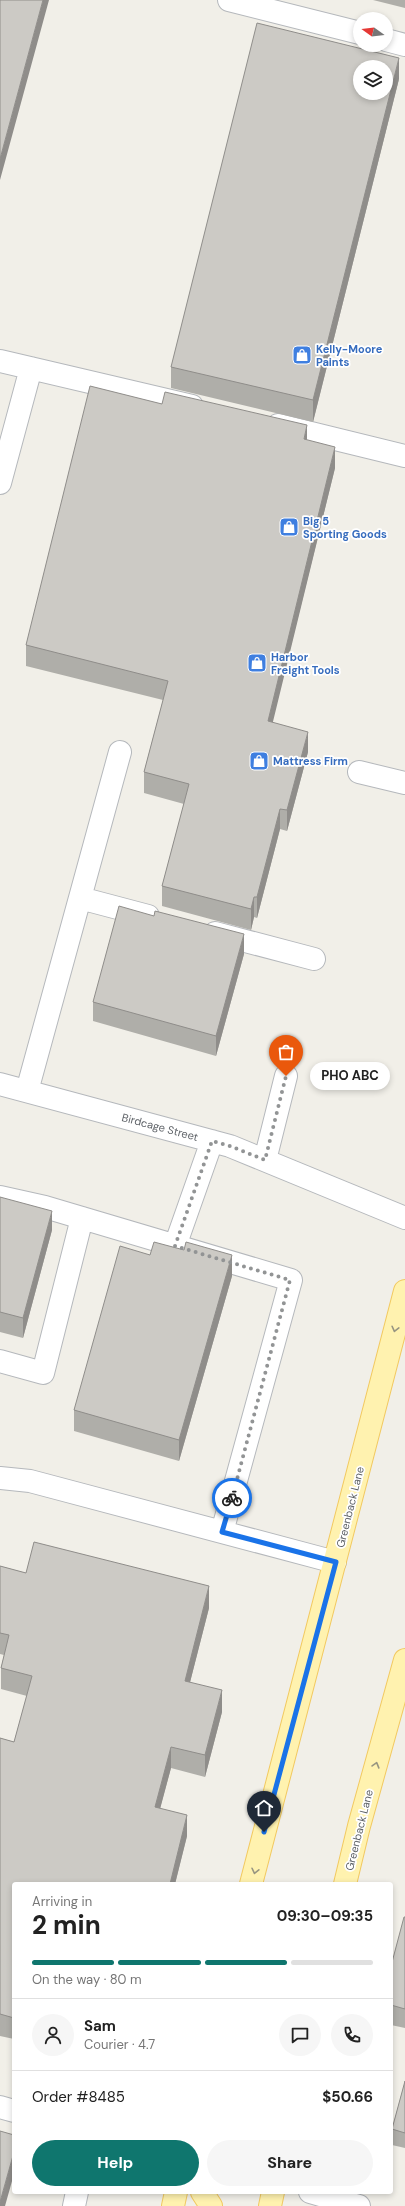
<!DOCTYPE html>
<html lang="en">
<head>
<meta charset="utf-8">
<style>
  body { margin:0; font-family:"DM Sans",sans-serif; background:#f6f6f6; color:#222; height:100vh; display:flex; flex-direction:column; font-size:15px; white-space:nowrap }
  * { box-sizing:border-box; margin:0 }
  p { font-size:13px; color:#767676 }
  .icon { flex:none; width:22px; height:22px; fill:none; stroke:currentColor; stroke-width:2; stroke-linecap:round; stroke-linejoin:round }
  .map { position:relative; flex:1; overflow:hidden }
  .drawer { position:absolute; left:12px; top:1882px; width:381px; height:312px; display:flex; flex-direction:column; background:#fff; border-radius:4px; box-shadow:0 2px 6px #0003 }
  .drawer>* { flex:none }
  .needle { width:26px; rotate:285deg }
  .tools { position:absolute; left:353px; top:12px; display:grid; gap:8px }
  .tools a { display:grid; place-items:center; width:40px; height:40px; border-radius:50%; background:#fff; box-shadow:0 2px 6px #0003; font-size:20px }
  .pin { position:absolute; display:grid; place-items:center; width:34px; height:34px; color:#fff; margin:-41px -17px; border-radius:50% 50% 50% 0; rotate:-45deg; box-shadow:0 0 4px #0007 }
  .pin .icon { rotate:45deg }
  .courier { position:absolute; display:grid; place-items:center; width:40px; height:40px; margin:-20px; border:3px solid #1a73e8; border-radius:50%; background:#fff; color:#222; box-shadow:0 1px 5px #0007 }
  .bubble { position:absolute; height:28px; border-radius:14px; background:#fff; box-shadow:0 2px 6px #0003; font-size:13px; font-weight:700; line-height:28px; text-align:center }
  .head em { font-style:normal; font-weight:700 }
  .head div { display:flex; flex-direction:column-reverse }
  .head { display:flex; align-items:center; justify-content:space-between; height:68px; padding:0 20px }
  h1 { font-size:26px; font-weight:700; line-height:30px }
  .bar { display:grid; grid-template-columns:repeat(4,1fr); gap:6px 4px; align-content:center; height:48px; padding:0 20px }
  .bar i { height:5px; border-radius:3px; background:#e0e0e0 }
  .bar .on { background:#0f766e }
  .bar p { grid-column:span 4 }
  .line { display:flex; align-items:center; gap:10px; padding:0 20px; border-top:1px solid #e0e0e0 }
  .line div { flex:1 }
  .round { display:grid; place-items:center; flex:none; width:42px; height:42px; border-radius:21px; background:#f6f6f6 }
  .primary-button { display:flex; gap:8px; margin-top:auto; padding:8px 20px }
  .primary-button a { flex:1; height:46px; border-radius:24px; background:#0f766e; color:#fff; font-size:16px; font-weight:700; line-height:46px; text-align:center }
  .primary-button a+a { background:#f6f6f6; color:#222 }
  .map>svg:first-child { display:block }
  .lines { fill:none; stroke-linecap:round; stroke-linejoin:round }
  .minor-casing { stroke:#b5b8bc; stroke-width:24 }
  .major-casing { stroke:#f2c960; stroke-width:24 }
  .minor { stroke:#fff; stroke-width:22 }
  .major { stroke:#fff2af; stroke-width:22 }
  .wall { fill:#afaea9 }
  .shaded-wall { fill:#8f8d8a }
  .building { fill:#cccac5; stroke:#8f8d8a; fill-rule:evenodd }
  .oneway { stroke:#979581 }
  .done { stroke:#929495; stroke-width:4; stroke-dasharray:0 7.2 }
  .route { stroke:#1a73e8; stroke-width:5 }
  .labels { text-anchor:middle; dominant-baseline:central; stroke-width:3.5; stroke-linejoin:round; paint-order:stroke }
  .shop-label { font-size:11px; font-weight:bold; fill:#366cbe; stroke:#fff; text-anchor:start }
  .street-label { font-size:11px; fill:#5f6368; stroke:#fff }
</style>
</head>
<body>
<div class="map">
<svg width="405" height="2206" viewBox="0 0 405 2206">
  <rect width="100%" height="100%" fill="#f1efe8"/>
  <g class="lines">
    <g class="minor-casing">
      <path id="minor" d="M229 0 360 33
        M386 40 405 45
        M0 361 192 406
        M278 425 405 456
        M0 483 31 368
        M359 772 405 783
        M80 898 148 916
        M215 933 314 959
        M0 1084 230 1146 405 1218
        M27 1091 120 752
        M265 1160 286 1076
        M0 1197 45 1207 291 1280 222 1532
        M175 1246 212 1141
        M0 1361 43 1373 82 1218
        M0 1478 30 1481 335 1562
        M0 2107 14 2111
        M310 2192 359 2206
        M74 2206 77 2192"/>
    </g>
    <g class="major-casing">
      <path id="major" d="M251 1884 405 1291
        M345 1884 359 1826 405 1660
        M202 2192 211 2206
        M173 2206 176 2192
        M270 2206 273 2192"/>
    </g>
    <use href="#minor" class="minor"/>
    <use href="#major" class="major"/>
  </g>
  <path class="wall" d="M373 0H405V8Z
    M399 79 313 422 171 388V367Z
    M162 404 307 440 335 468 272 722 308 752 287 831 280 829 257 918 254 917 251 930 162 906V886L184 804 144 793V772L163 700 26 666V645Z
    M154 916 244 954 216 1056 93 1021V1002Z
    M0 1197 52 1230 23 1338 0 1332Z
    M150 1255 232 1276 179 1461 74 1431V1410Z
    M0 1566 26 1573 209 1608 190 1682 222 1712 205 1777 171 1768 160 1808 187 1836 175 1884H14V2039L0 2036V1738L14 1742 27 1696 1 1689V1668L4 1655 0 1654Z
    M405 1917V2028L391 2025V1966Z
    M405 2081V2148L392 2145V2129Z"/>
  <path class="shaded-wall" d="M43 0H49L0 180V159Z
    M399 58V79L313 422V400Z
    M307 425V446L304 439Z
    M335 447V468L268 742V721Z
    M308 732V752L287 831V810Z
    M280 809V829L257 918V897Z
    M254 897V917L251 930V909Z
    M244 934V954L216 1056V1036Z
    M52 1211V1230L23 1338V1318Z
    M232 1255V1276L179 1461V1440Z
    M209 1586V1608L185 1702V1681Z
    M222 1690V1712L205 1777V1755Z
    M171 1747V1768L155 1828V1807Z
    M187 1815V1836L175 1884H170Z
    M14 2152V2174L5 2206H0V2202Z"/>
  <path class="building" d="M0 0H43L0 159Z
    M257 23 399 58 313 400 171 367ZM360 67H386V93H360Z
    M90 386 162 404 165 392 307 425 304 439 335 447 268 721 308 732 287 810 280 809 257 897H254L251 909 162 886 189 784 144 772 168 681 26 645Z
    M119 906 154 916 155 911 244 934 216 1036 93 1002Z
    M0 1197 52 1211 23 1318 0 1312Z
    M154 1242 184 1250 186 1242 232 1255 179 1440 74 1410 120 1246 150 1255Z
    M34 1542 209 1586 185 1681 222 1690 205 1755 171 1747 155 1807 187 1815 170 1884H14V2018L0 2014V1738L14 1742 32 1676 1 1668 9 1635 0 1633V1566L26 1573Z
    M404 1917H405V2009L391 2005V1966Z
    M405 2081V2133L392 2129Z
    M0 2131 14 2135V2152L0 2202Z"/>
  <defs><path id="oneway-chevron" d="M-2-3.5L2.5 0L-2 3.5" fill="none" stroke-width="1.6" stroke-linecap="round" stroke-linejoin="round"/></defs>
  <g class="oneway">
    <use href="#oneway-chevron" transform="translate(395 1329) rotate(104)"/>
    <use href="#oneway-chevron" transform="translate(376 1765) rotate(-74)"/>
    <use href="#oneway-chevron" transform="translate(255 1871) rotate(103)"/>
  </g>
  <g class="lines">
    <path class="done" d="M232 1498 290 1280 175 1246 212 1141 230 1146 265 1160 286 1076"/>
    <path class="route" d="M232 1498 222 1532 336 1562 264 1832"/>
  </g>
  <defs>
    <g id="shop-square" transform="scale(1)"><rect x="-9" y="-9" width="18" height="18" rx="4" fill="#3f7fe0" stroke="#fff"/><path d="M-5-2.5h2.3a2.7 3.5 0 0 1 5.4 0H5L5.5 6h-11ZM-1.5-2.5h3a1.5 2.3 0 0 0-3 0Z" fill="#fff"/></g>
  </defs>
  <g fill-rule="evenodd">
    <use href="#shop-square" x="302" y="355"/>
    <use href="#shop-square" x="289" y="527"/>
    <use href="#shop-square" x="257" y="663"/>
    <use href="#shop-square" x="259" y="761"/>
  </g>
  <g class="labels">
    <g class="shop-label">
      <text x="316" y="349">Kelly-Moore<tspan x="316" dy="13">Paints</tspan></text>
      <text x="303" y="521">Big 5<tspan x="303" dy="13">Sporting Goods</tspan></text>
      <text x="271" y="657">Harbor<tspan x="271" dy="13">Freight Tools</tspan></text>
      <text x="273" y="761">Mattress Firm</text>
    </g>
    <g class="street-label">
      <text transform="translate(160 1127) rotate(15)">Birdcage Street</text>
      <text transform="translate(350 1507) rotate(-76)">Greenback Lane</text>
      <text transform="translate(359 1830) rotate(-76)">Greenback Lane</text>
    </g>
  </g>
</svg>
<div class="tools">
<a><svg class="needle" viewBox="-14 -14 28 28"><path d="M0-13l5 13h-10z" fill="#e53935"/><path d="M0 13l5-13h-10z" fill="#767676"/></svg></a>
<a><svg class="icon" aria-label="layers" viewBox="0 0 24 24"><path d="M12 4l9 5-9 5-9-5zM3 14l9 5 9-5"/></svg></a>
</div>
<div class="pin" style="left:286px;top:1076px;background:#ea580c"><svg class="icon" aria-label="bag" viewBox="0 0 24 24"><path d="M5 8h14l-1 12H6zM9 8a3 3 0 0 1 6 0"/></svg></div>
<div class="pin" style="left:264px;top:1832px;background:#1f2937"><svg class="icon" aria-label="home" viewBox="0 0 24 24"><path d="M3 11l9-7 9 7M6 9v11h12V9"/></svg></div>
<div class="courier" style="left:232px;top:1498px"><svg class="icon" aria-label="bike" viewBox="0 0 24 24"><circle cx="6" cy="16" r="4"/><circle cx="18" cy="16" r="4"/><path d="M6 16l4-8h5l3 8M10 8l3 8H6M13 5h3"/></svg></div>
<div class="bubble" style="left:310px;top:1062px;width:80px">PHO ABC</div>
<section class="drawer">
<div class="head"><div><h1>2 min</h1><p>Arriving in</p></div><em>09:30–09:35</em></div>
<div class="bar"><i class="on"></i><i class="on"></i><i class="on"></i><i></i><p>On the way · 80 m</p></div>
<div class="line" style="height:72px"><a class="round"><svg class="icon" aria-label="person" viewBox="0 0 24 24"><circle cx="12" cy="8" r="4"/><path d="M4 21q1-7 8-7t8 7"/></svg></a><div><b>Sam</b><p>Courier · 4.7</p></div><a class="round"><svg class="icon" aria-label="chat" viewBox="0 0 24 24"><path d="M4 5h16v11H9l-5 4z"/></svg></a><a class="round"><svg class="icon" aria-label="phone" viewBox="0 0 24 24"><path d="M5 4h4l2 5-3 2q2 4 5 5l2-3 5 2v4C11 20 4 13 5 4z"/></svg></a></div>
<div class="line" style="height:52px"><div>Order #8485</div><b>$50.66</b></div>
<div class="primary-button"><a>Help</a><a>Share</a></div>
</section>
</div>
</body>
</html>
